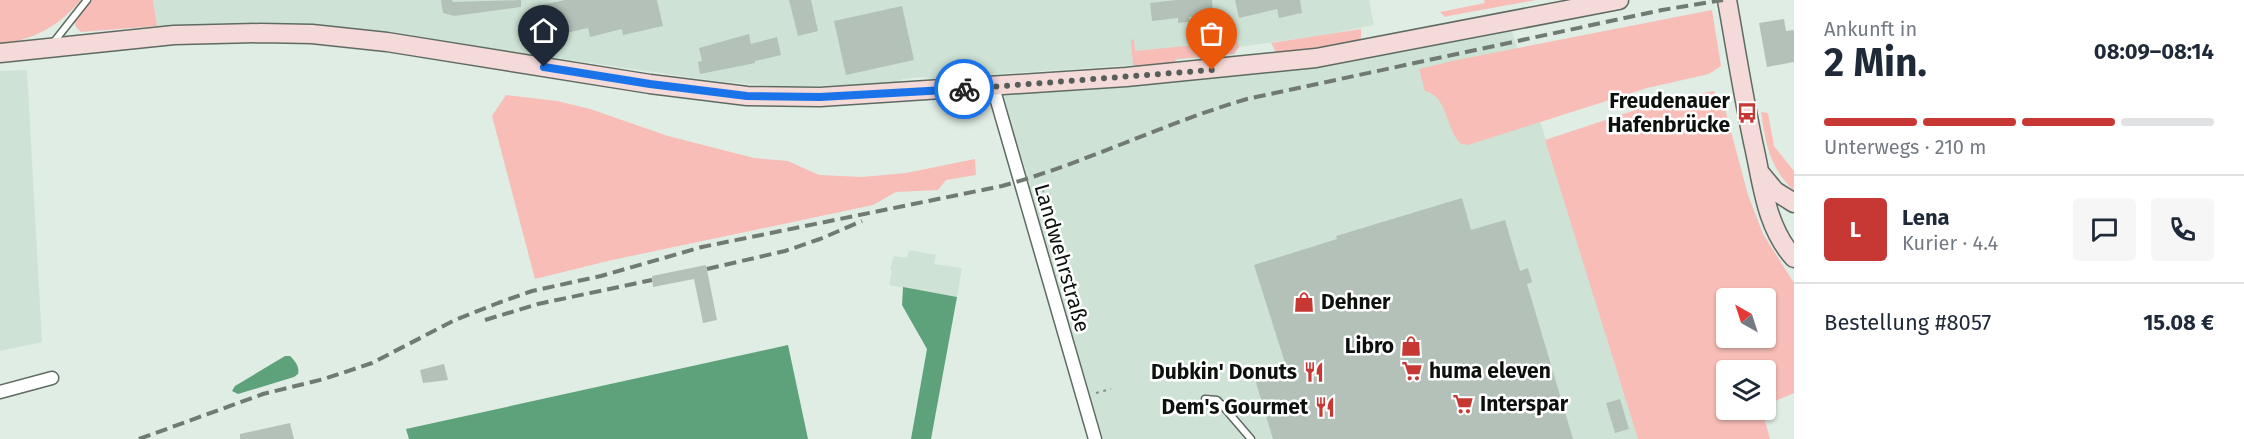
<!DOCTYPE html>
<html lang="de">
<head>
<meta charset="utf-8">
<style>
  body { margin:0; font-family:"Fira Sans",sans-serif; background:#f6f6f7; color:#1f2937; height:100vh; display:flex; flex-direction:column; font-size:22px; white-space:nowrap }
  * { box-sizing:border-box; margin:0 }
  p { font-size:20px; color:#747a83 }
  .icon { flex:none; width:33px; height:33px; fill:none; stroke:currentColor; stroke-width:2; stroke-linecap:round; stroke-linejoin:round }
  .map { position:relative; flex:1; overflow:hidden }
  .sheet { display:flex; flex-direction:column; background:#fff; width:450px }
  .sheet>* { flex:none }
  .needle { width:39px; rotate:321deg }
  .buttons { position:absolute; left:1716px; top:288px; display:grid; gap:12px }
  .buttons a { display:grid; place-items:center; width:60px; height:60px; border-radius:6px; background:#fff; box-shadow:0 2px 4px #0004; font-size:30px }
  .pin { position:absolute; display:grid; place-items:center; width:51px; height:51px; color:#fff; margin:-62px -26px; border-radius:50% 50% 50% 0; rotate:-45deg; box-shadow:0 0 6px #0007 }
  .pin .icon { rotate:45deg }
  .courier { position:absolute; display:grid; place-items:center; width:60px; height:60px; margin:-30px; border:4px solid #1a73e8; border-radius:50%; background:#fff; color:#222; box-shadow:0 2px 8px #0007 }
  .summary em { font-style:normal; font-weight:700 }
  .summary div { display:flex; flex-direction:column-reverse }
  .summary { display:flex; align-items:center; justify-content:space-between; height:102px; padding:0 30px }
  h1 { font-size:39px; font-weight:700; line-height:45px }
  .bar { display:grid; grid-template-columns:repeat(4,1fr); gap:9px 6px; align-content:center; height:72px; padding:0 30px }
  .bar i { height:8px; border-radius:4px; background:#e0e1e3 }
  .bar .on { background:#c73835 }
  .bar p { grid-column:span 4 }
  .line { display:flex; align-items:center; gap:15px; padding:0 30px; border-top:2px solid #e0e1e3 }
  .line div { flex:1 }
  .round { display:grid; place-items:center; flex:none; width:63px; height:63px; border-radius:6px; background:#f6f6f7 }
  main { display:flex; flex:1; min-height:0 }
  .map>svg:first-child { display:block }
  .built { fill:#cee3d5 }
  .green { fill:#f8bdb6; fill-rule:evenodd }
  .water { fill:#5da27a }
  .building { fill:#b3c1b8 }
  .lines { fill:none; stroke-linecap:round; stroke-linejoin:round }
  .lane-casing { stroke:#5e6a62; stroke-width:9 }
  .street-casing { stroke:#5e6a62; stroke-width:15 }
  .secondary-casing { stroke:#5e6a62; stroke-width:21 }
  .path { stroke:#87908a; stroke-width:2; stroke-dasharray:3 4.5; stroke-linecap:butt }
  .lane { stroke:#fff; stroke-width:6 }
  .street { stroke:#fff; stroke-width:12 }
  .secondary { stroke:#f4dad8; stroke-width:18 }
  .rail { stroke:#717973; stroke-width:4; stroke-dasharray:12 6; stroke-linecap:butt }
  .done { stroke:#575e59; stroke-width:6; stroke-dasharray:0 10.8 }
  .route { stroke:#1a73e8; stroke-width:8 }
  .labels { text-anchor:middle; dominant-baseline:central; stroke-width:5; stroke-linejoin:round; paint-order:stroke }
  .poi-label { font-size:21px; font-weight:bold; fill:#0d110e; stroke:#fff; text-anchor:end }
  .street-label { font-size:21px; fill:#0d110e; stroke:#fff }
</style>
</head>
<body>
<main>
<div class="map">
<svg width="1794" height="439" viewBox="0 0 1794 439">
  <rect width="100%" height="100%" fill="#e0ede4"/>
  <path class="built" d="M153 0H1369L1374 25 1324 35 1239 47 1233 25 1219 55 1133 65 996 74 981 78 935 80 922 77 903 79 896 83 790 87 715 81 343 27 263 22 157 26Z
    M1509 21 1638 439H1095L993 87 1126 77Z
    M27 70 42 342 0 351V71Z
    M909 250 936 255 934 264 962 268 957 297 889 285 892 270 890 269 894 256 907 258Z"/>
  <path class="green" d="M0 0H81C59 26 34 40 0 44Z
    M92 0H153L157 26 81 32 76 27 74 21Z
    M1484 0H1536L1448 16 1445 17 1440 12 1485 3Z
    M1712 10 1721 66 1709 74 1647 88 1468 145 1461 144C1445 129 1448 96 1425 91L1419 69 1457 60Z
    M1234 25 1239 47 1234 54 1176 59 1174 64 1137 68 1133 65 1131 40 1134 39 1135 51 1216 43 1215 31 1230 30 1229 27Z
    M1361 29V39L1356 43 1278 56 1271 43Z
    M1713 91 1722 98 1748 195 1763 234 1794 283V393L1766 405V370H1726V410H1762L1770 439H1638L1545 140 1660 102ZM1726 298H1766V338H1726Z
    M506 95 557 101 590 109 668 136 754 158 788 161 819 175 862 177 906 173 975 159 976 175 946 180 938 190 896 192 873 205 612 260 535 279 492 116Z
    M1761 112 1768 113 1774 146 1794 171V191C1769 166 1766 145 1761 112Z"/>
  <path class="water" d="M903 287 957 297 931 439H911L927 349 902 305Z
    M788 345 808 439H409L406 429Z
    M285 356H290C295 361 300 367 298 374L294 377 238 394 232 391 235 386Z"/>
  <path class="building" d="M441 0H452L453 2 521 0V7L454 16 443 13Z
    M565 0H657L663 26 623 35 622 29 590 37 588 28 549 37 542 5Z
    M789 0H811L818 31 798 36Z
    M1176 0H1212L1213 15 1189 17 1190 22 1178 23V18L1152 21 1150 3Z
    M1235 0H1300L1302 13 1279 18 1277 9 1239 18Z
    M902 6 914 60 846 75 834 21Z
    M1784 19 1786 31 1794 30V62L1767 67 1759 23Z
    M749 34 751 44 777 37 781 55 755 61V63L700 74 698 62 702 61 699 48Z
    M1462 198 1471 230 1505 220 1520 271 1528 268 1532 282 1527 284 1573 439H1273L1254 376 1286 366 1254 265 1337 239 1336 236Z
    M706 265 717 320 703 323 694 279 653 287 652 276Z
    M444 364 448 380 423 383 420 370Z
    M1620 399 1629 429 1615 433 1606 403Z
    M290 423 294 439H240V434Z"/>
  <g class="lines">
    <g class="lane-casing">
      <path id="lane" d="M53 43 87 0
        M1205 399 1217 400 1221 404 1251 439"/>
    </g>
    <g class="street-casing">
      <path id="street" d="M993 87 1095 439
        M0 392 52 378"/>
    </g>
    <g class="secondary-casing">
      <path id="secondary" d="M1727 0C1736 50 1744 101 1755 151 1763 188 1767 228 1794 258
        M0 53 174 35 261 33 312 34 387 42 650 84 747 96 820 97 1126 77 1316 58 1619 0
        M1760 173 1775 191 1794 203"/>
    </g>
    <path class="path" d="M1035 186 1054 197
      M1096 393 1111 389"/>
    <use href="#lane" class="lane"/>
    <use href="#street" class="street"/>
    <use href="#secondary" class="secondary"/>
    <path class="rail" d="M707 269 785 251 820 239 862 221
      M485 320 538 304 652 280
      M139 439 263 394 324 379 372 363 455 320 498 303 532 291 601 276 702 247 1002 186C1086 163 1164 123 1247 99L1662 10 1723 0"/>
  </g>
  <g class="lines">
    <path class="done" d="M964 89 1212 70"/>
    <path class="route" d="M544 67 650 84 747 96 820 97 964 89"/>
  </g>
  <defs>
    <g id="bus-bare" transform="scale(1.62)"><path d="M-5-6H5V4H4V6H2V4H-2V6H-4V4H-5ZM-3.5-4V0h7V-4ZM-3.5 1.2v1.5H-2V1.2ZM2 1.2v1.5H3.5V1.2Z" fill="#c73835" stroke="#fff" stroke-width="2.5" paint-order="stroke"/></g>
    <g id="shop-bare" transform="scale(1.62)"><path d="M-5-2.5h2.3a2.7 3.5 0 0 1 5.4 0H5L5.5 6h-11ZM-1.5-2.5h3a1.5 2.3 0 0 0-3 0Z" fill="#c73835" stroke="#fff" stroke-width="2.5" paint-order="stroke"/></g>
    <g id="supermarket-bare" transform="scale(1.62)"><path d="M-6-5.5h2.5l.6 2H6L4.5 2H-2.5L-4.4-4H-6ZM-1.5 3.2a1.3 1.3 0 1 0 .1 0ZM3 3.2a1.3 1.3 0 1 0 .1 0Z" fill="#c73835" stroke="#fff" stroke-width="2.5" paint-order="stroke"/></g>
    <g id="restaurant-bare" transform="scale(1.62)"><path d="M-5-6h1v4h1v-4h1v4h1v-4h1v5L-1.5 .5V6h-2V.5L-5-1ZM5-6V6H3V1.5H1.5Q1.5-4 5-6Z" fill="#c73835" stroke="#fff" stroke-width="2.5" paint-order="stroke"/></g>
  </defs>
  <g fill-rule="evenodd">
    <use href="#bus-bare" x="1747" y="113"/>
    <use href="#shop-bare" x="1304" y="302"/>
    <use href="#shop-bare" x="1411" y="346"/>
    <use href="#supermarket-bare" x="1412" y="371"/>
    <use href="#restaurant-bare" x="1314" y="372"/>
    <use href="#supermarket-bare" x="1463" y="404"/>
    <use href="#restaurant-bare" x="1325" y="407"/>
  </g>
  <g class="labels">
    <g class="poi-label">
      <text x="1730" y="101">Freudenauer<tspan x="1730" dy="24">Hafenbrücke</tspan></text>
      <text x="1321" y="302" text-anchor="start">Dehner</text>
      <text x="1394" y="346">Libro</text>
      <text x="1429" y="371" text-anchor="start">huma eleven</text>
      <text x="1297" y="372">Dubkin' Donuts</text>
      <text x="1480" y="404" text-anchor="start">Interspar</text>
      <text x="1308" y="407">Dem's Gourmet</text>
    </g>
    <g class="street-label">
      <text transform="translate(1062 258) rotate(74)">Landwehrstraße</text>
    </g>
  </g>
</svg>
<div class="buttons">
<a><svg class="needle" viewBox="-14 -14 28 28"><path d="M0-13l5 13h-10z" fill="#e53935"/><path d="M0 13l5-13h-10z" fill="#747a83"/></svg></a>
<a><svg class="icon" aria-label="layers" viewBox="0 0 24 24"><path d="M12 4l9 5-9 5-9-5zM3 14l9 5 9-5"/></svg></a>
</div>
<div class="pin" style="left:1212px;top:70px;background:#ea580c"><svg class="icon" aria-label="bag" viewBox="0 0 24 24"><path d="M5 8h14l-1 12H6zM9 8a3 3 0 0 1 6 0"/></svg></div>
<div class="pin" style="left:544px;top:67px;background:#1f2937"><svg class="icon" aria-label="home" viewBox="0 0 24 24"><path d="M3 11l9-7 9 7M6 9v11h12V9"/></svg></div>
<div class="courier" style="left:964px;top:89px"><svg class="icon" aria-label="bike" viewBox="0 0 24 24"><circle cx="6" cy="16" r="4"/><circle cx="18" cy="16" r="4"/><path d="M6 16l4-8h5l3 8M10 8l3 8H6M13 5h3"/></svg></div>
</div>
<section class="sheet">
<div class="summary"><div><h1>2 Min.</h1><p>Ankunft in</p></div><em>08:09–08:14</em></div>
<div class="bar"><i class="on"></i><i class="on"></i><i class="on"></i><i></i><p>Unterwegs · 210 m</p></div>
<div class="line" style="height:108px"><b class="round" style="background:#c73835;color:#fff">L</b><div><b>Lena</b><p>Kurier · 4.4</p></div><a class="round"><svg class="icon" aria-label="chat" viewBox="0 0 24 24"><path d="M4 5h16v11H9l-5 4z"/></svg></a><a class="round"><svg class="icon" aria-label="phone" viewBox="0 0 24 24"><path d="M5 4h4l2 5-3 2q2 4 5 5l2-3 5 2v4C11 20 4 13 5 4z"/></svg></a></div>
<div class="line" style="height:78px"><div>Bestellung #8057</div><b>15.08 €</b></div>
</section>
</main>
</body>
</html>
